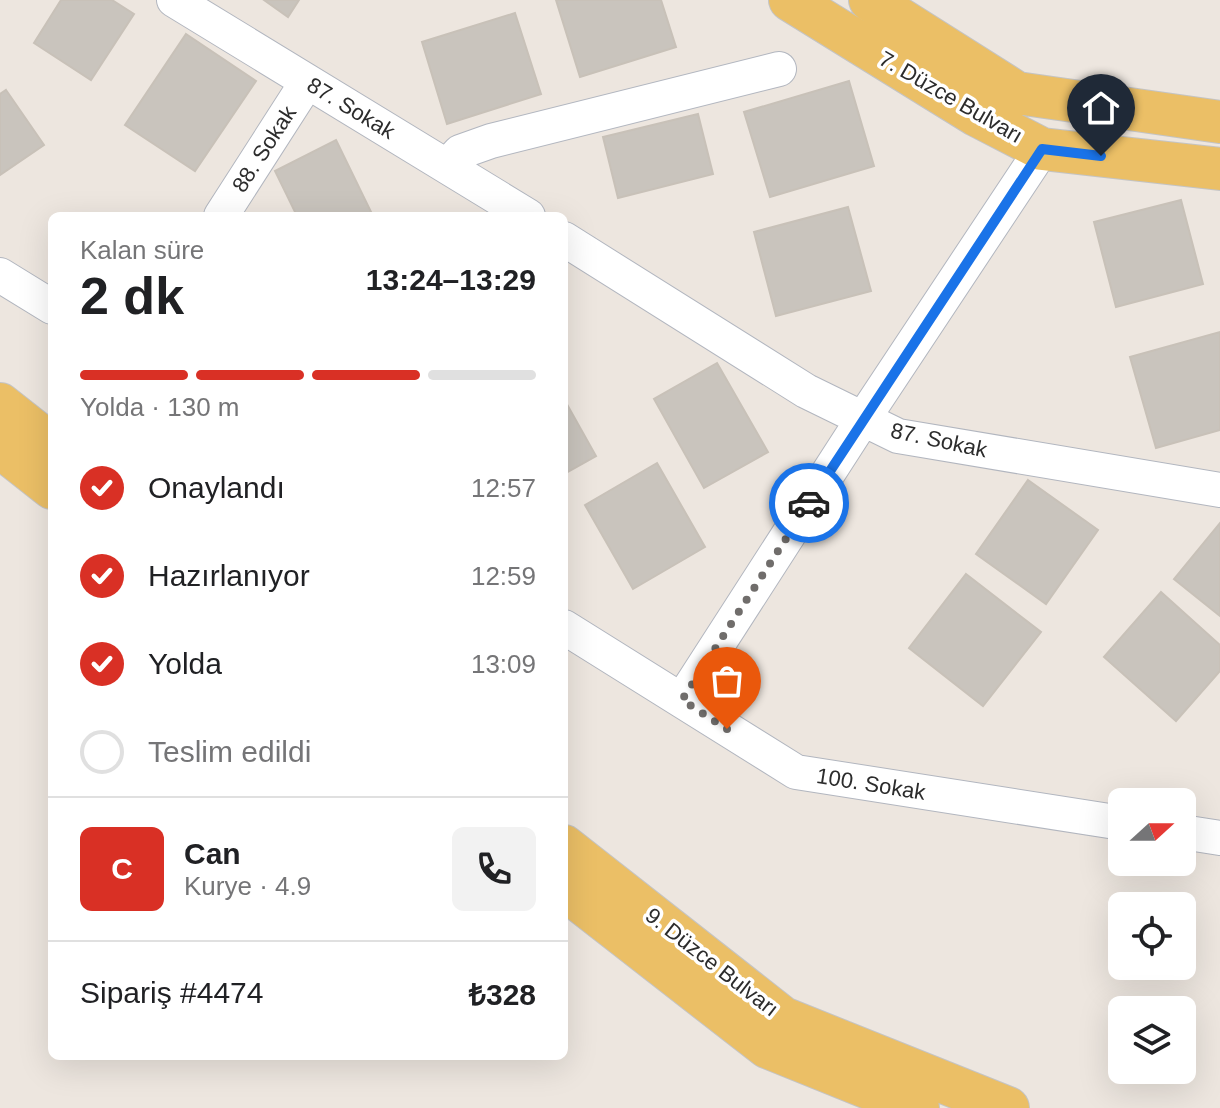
<!DOCTYPE html>
<html lang="tr">
<head>
<meta charset="utf-8">
<style>
  body { margin:0; font-family:Arial,sans-serif; background:#f2f2f2; color:#202124; height:100vh; display:flex; flex-direction:column; font-size:30px; white-space:nowrap }
  * { box-sizing:border-box; margin:0 }
  p { font-size:26px; color:#757577 }
  .icon { flex:none; width:44px; height:44px; fill:none; stroke:currentColor; stroke-width:2; stroke-linecap:round; stroke-linejoin:round }
  .map { position:relative; flex:1; overflow:hidden }
  .panel { position:absolute; left:48px; top:212px; width:520px; height:848px; display:flex; flex-direction:column; background:#fff; border-radius:12px; box-shadow:0 8px 32px #0002 }
  .panel>* { flex:none }
  .needle { width:52px; rotate:69deg }
  .controls { position:absolute; left:1108px; top:788px; display:grid; gap:16px }
  .controls a { display:grid; place-items:center; width:88px; height:88px; border-radius:12px; background:#fff; box-shadow:0 8px 32px #0002; font-size:40px }
  .pin { position:absolute; display:grid; place-items:center; width:68px; height:68px; color:#fff; margin:-82px -34px; border-radius:50% 50% 50% 0; rotate:-45deg; box-shadow:0 0 8px #0007 }
  .pin .icon { rotate:45deg }
  .courier { position:absolute; display:grid; place-items:center; width:80px; height:80px; margin:-40px; border:6px solid #1a73e8; border-radius:50%; background:#fff; color:#222; box-shadow:0 2px 10px #0007 }
  .head em { font-style:normal; font-weight:800 }
  .head div { display:flex; flex-direction:column-reverse }
  .head { display:flex; align-items:center; justify-content:space-between; height:136px; padding:0 32px }
  h1 { font-size:52px; font-weight:800; line-height:60px }
  .bar { display:grid; grid-template-columns:repeat(4,1fr); gap:12px 8px; align-content:center; height:96px; padding:0 32px }
  .bar i { height:10px; border-radius:6px; background:#e0e0e0 }
  .bar .on { background:#d93025 }
  .bar p { grid-column:span 4 }
  .line { display:flex; align-items:center; gap:20px; padding:0 32px; border-top:2px solid #e0e0e0 }
  .line div { flex:1 }
  .round { display:grid; place-items:center; flex:none; width:84px; height:84px; border-radius:12px; background:#f2f2f2 }
  ol { padding:0 32px; list-style:none }
  li { display:flex; align-items:center; gap:24px; height:88px }
  li p { margin-inline-start:auto }
  li .icon { padding:8px; border-radius:50%; background:#d93025; color:#fff; stroke-width:4 }
  li:last-child { color:#757577 }
  li i { width:44px; height:44px; border:4px solid #e0e0e0; border-radius:50% }
  .map>svg:first-child { display:block }
  .building { fill:#c9c4bd; stroke:#c8c1b8; stroke-width:2 }
  .lines { fill:none; stroke-linecap:round; stroke-linejoin:round }
  .minor-casing { stroke:#b2b6bf; stroke-width:36 }
  .major-casing { stroke:#c4c4c4; stroke-width:44 }
  .minor { stroke:#fff; stroke-width:34 }
  .major { stroke:#ebbf66; stroke-width:42 }
  .done { stroke:#706d6b; stroke-width:8; stroke-dasharray:0 14.4 }
  .route { stroke:#1a73e8; stroke-width:10 }
  .labels { text-anchor:middle; dominant-baseline:central; stroke-width:7; stroke-linejoin:round; paint-order:stroke }
  .street-label { font-size:22px; fill:#2c2c2c; stroke:#fff }
</style>
</head>
<body>
<div class="map">
<svg width="1220" height="1108" viewBox="0 0 1220 1108">
  <rect width="100%" height="100%" fill="#ede6df"/>
  <path class="building" d="M61 0H112L134 14 91 80 34 43Z
    M264 0H299L288 17Z
    M556 0H661L676 47 580 77Z
    M515 13 541 94 447 124 422 42Z
    M186 34 256 81 195 171 125 125Z
    M849 81 874 166 770 197 744 112Z
    M6 90 44 145 0 175V94Z
    M698 114 713 174 618 198 603 137Z
    M336 140 373 216H297L275 171Z
    M1181 200 1203 284 1116 307 1094 222Z
    M848 207 871 291 776 316 754 232Z
    M1220 332V430L1156 448 1130 357Z
    M717 363 768 452 704 488 654 399Z
    M564 399 596 456 564 474Z
    M657 463 705 547 633 589 585 505Z
    M1028 480 1098 530 1046 604 976 554Z
    M1220 523V616L1174 579Z
    M966 574 1041 632 983 706 909 648Z
    M1161 592 1220 645V671L1176 721 1104 657Z"/>
  <g class="lines">
    <g class="minor-casing">
      <path id="minor" d="M174 0 528 216
        M447 166 460 152 491 141 779 69
        M221 216 307 82
        M564 239 806 391 898 436 1220 490
        M0 275 52 307
        M564 627 796 772 1122 823
        M682 700 863 419 1042 149
        M1182 832 1220 838"/>
    </g>
    <g class="major-casing">
      <path id="major" d="M790 0 976 115 1042 149 1220 169
        M870 0 1017 93 1220 122
        M0 404 52 445
        M0 447 52 488
        M564 846 783 1018 1008 1108
        M564 889 767 1047 918 1108"/>
    </g>
    <use href="#minor" class="minor"/>
    <use href="#major" class="major"/>
  </g>
  <g class="lines">
    <path class="done" d="M727 729 682 700 809 503"/>
    <path class="route" d="M809 503 1042 149 1101 156"/>
  </g>
  <g class="labels">
    <g class="street-label">
      <text transform="translate(951 97) rotate(30)">7. Düzce Bulvarı</text>
      <text transform="translate(351 108) rotate(31)">87. Sokak</text>
      <text transform="translate(264 149) rotate(-57)">88. Sokak</text>
      <text transform="translate(939 440) rotate(12)">87. Sokak</text>
      <text transform="translate(871 784) rotate(9)">100. Sokak</text>
      <text transform="translate(712 962) rotate(38)">9. Düzce Bulvarı</text>
    </g>
  </g>
</svg>
<div class="controls">
<a><svg class="needle" viewBox="-14 -14 28 28"><path d="M0-13l5 13h-10z" fill="#e53935"/><path d="M0 13l5-13h-10z" fill="#757577"/></svg></a>
<a><svg class="icon" aria-label="locate" viewBox="0 0 24 24"><circle cx="12" cy="12" r="6"/><path d="M12 2v4M12 18v4M2 12h4M18 12h4"/></svg></a>
<a><svg class="icon" aria-label="layers" viewBox="0 0 24 24"><path d="M12 4l9 5-9 5-9-5zM3 14l9 5 9-5"/></svg></a>
</div>
<div class="pin" style="left:727px;top:729px;background:#ea580c"><svg class="icon" aria-label="bag" viewBox="0 0 24 24"><path d="M5 8h14l-1 12H6zM9 8a3 3 0 0 1 6 0"/></svg></div>
<div class="pin" style="left:1101px;top:156px;background:#1f2937"><svg class="icon" aria-label="home" viewBox="0 0 24 24"><path d="M3 11l9-7 9 7M6 9v11h12V9"/></svg></div>
<div class="courier" style="left:809px;top:503px"><svg class="icon" aria-label="car" viewBox="0 0 24 24"><path d="M5 17H2v-5l4-1 3-4h7l3 4 3 1v5h-3M9 17h6M6 11h13"/><circle cx="7" cy="17" r="2"/><circle cx="17" cy="17" r="2"/></svg></div>
<section class="panel">
<div class="head"><div><h1>2 dk</h1><p>Kalan süre</p></div><em>13:24–13:29</em></div>
<div class="bar"><i class="on"></i><i class="on"></i><i class="on"></i><i></i><p>Yolda · 130 m</p></div>
<ol>
<li><svg class="icon" aria-label="check" viewBox="0 0 24 24"><path d="M5 12l5 5 9-10"/></svg>Onaylandı<p>12:57</p></li>
<li><svg class="icon" aria-label="check" viewBox="0 0 24 24"><path d="M5 12l5 5 9-10"/></svg>Hazırlanıyor<p>12:59</p></li>
<li><svg class="icon" aria-label="check" viewBox="0 0 24 24"><path d="M5 12l5 5 9-10"/></svg>Yolda<p>13:09</p></li>
<li><i></i>Teslim edildi</li>
</ol>
<div class="line" style="height:144px"><b class="round" style="background:#d93025;color:#fff">C</b><div><b>Can</b><p>Kurye · 4.9</p></div><a class="round"><svg class="icon" aria-label="phone" viewBox="0 0 24 24"><path d="M5 4h4l2 5-3 2q2 4 5 5l2-3 5 2v4C11 20 4 13 5 4z"/></svg></a></div>
<div class="line" style="height:104px"><div>Sipariş #4474</div><b>₺328</b></div>
</section>
</div>
</body>
</html>
